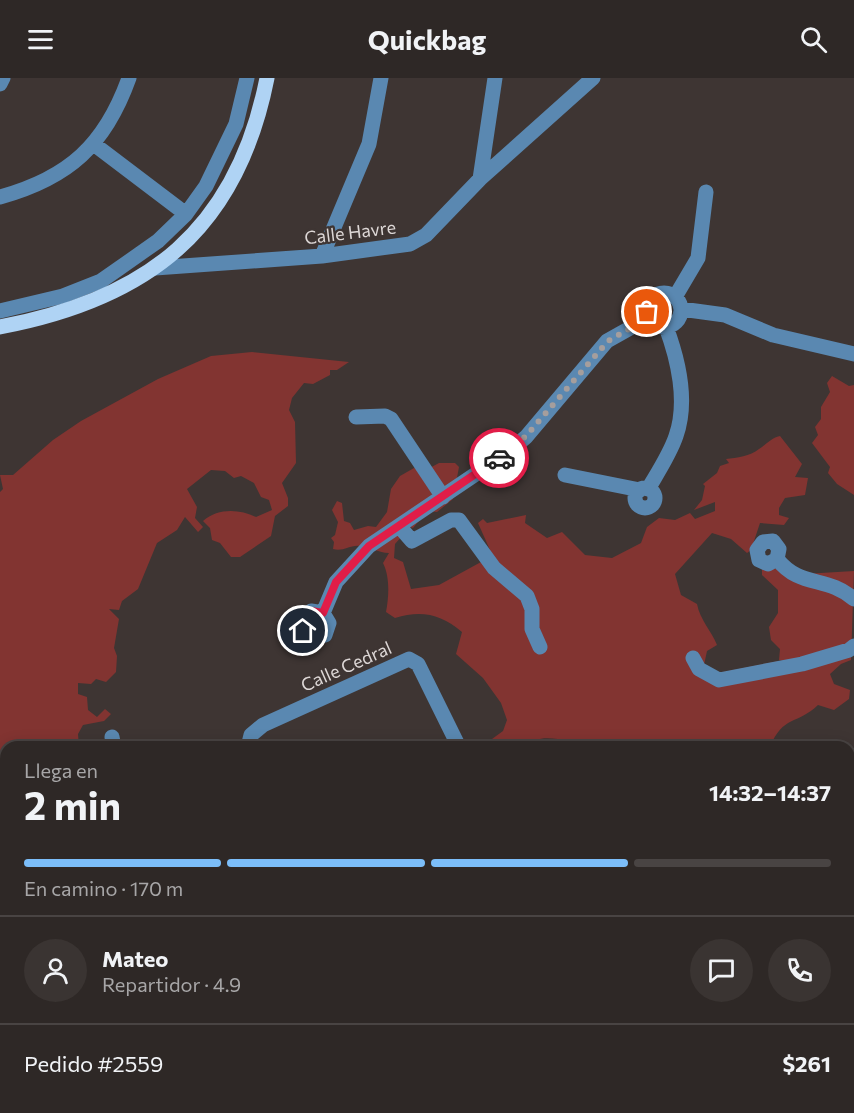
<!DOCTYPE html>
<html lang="es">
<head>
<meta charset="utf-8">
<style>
  body { margin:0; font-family:Commissioner,sans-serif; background:#3a3432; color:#f1f3f6; height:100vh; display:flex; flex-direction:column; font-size:22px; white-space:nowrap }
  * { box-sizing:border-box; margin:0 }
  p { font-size:20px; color:#a7a6a7 }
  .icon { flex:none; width:33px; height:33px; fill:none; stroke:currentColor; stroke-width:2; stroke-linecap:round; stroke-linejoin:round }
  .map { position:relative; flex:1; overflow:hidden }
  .sheet { position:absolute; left:0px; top:663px; width:855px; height:372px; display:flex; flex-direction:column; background:#2e2826; border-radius:18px 18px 0 0; box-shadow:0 3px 15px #0003,0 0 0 2px #494443 }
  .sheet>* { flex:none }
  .pin { position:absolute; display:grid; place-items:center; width:51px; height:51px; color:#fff; margin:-26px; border:3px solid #fff; border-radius:50%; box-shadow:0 2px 6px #0007 }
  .courier { position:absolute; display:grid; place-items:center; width:60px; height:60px; margin:-30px; border:4px solid #e11d48; border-radius:50%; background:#fff; color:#222; box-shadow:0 2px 8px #0007 }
  .overview em { font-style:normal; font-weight:700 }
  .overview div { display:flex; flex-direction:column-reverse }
  .overview { display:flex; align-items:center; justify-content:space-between; height:102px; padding:0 24px }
  h1 { font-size:39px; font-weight:700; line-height:45px }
  .bar { display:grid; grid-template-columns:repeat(4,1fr); gap:9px 6px; align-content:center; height:72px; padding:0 24px }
  .bar i { height:8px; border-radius:4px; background:#494443 }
  .bar .selected { background:#7cbef9 }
  .bar p { grid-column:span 4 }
  .line { display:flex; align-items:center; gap:15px; padding:0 24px; border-top:2px solid #494443 }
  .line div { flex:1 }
  .round { display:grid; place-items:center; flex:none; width:63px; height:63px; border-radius:32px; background:#3a3432 }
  header { display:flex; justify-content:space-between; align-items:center; height:78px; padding:0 24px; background:#2e2826; font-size:27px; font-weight:700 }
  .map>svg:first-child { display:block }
  .green { fill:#823431 }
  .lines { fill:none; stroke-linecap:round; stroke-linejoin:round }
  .minor { stroke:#5a88b1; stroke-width:15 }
  .major { stroke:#afd3f4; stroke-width:15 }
  .done { stroke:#a59e9d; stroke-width:6; stroke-dasharray:0 10.8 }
  .route { stroke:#e11d48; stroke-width:8 }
  .labels { text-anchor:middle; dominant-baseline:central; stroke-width:4.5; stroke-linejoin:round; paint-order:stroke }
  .street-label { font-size:18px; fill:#ddd7d6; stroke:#3e3533 }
</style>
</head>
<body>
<header><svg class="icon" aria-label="menu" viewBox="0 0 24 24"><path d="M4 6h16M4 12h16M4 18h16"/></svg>Quickbag<svg class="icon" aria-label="search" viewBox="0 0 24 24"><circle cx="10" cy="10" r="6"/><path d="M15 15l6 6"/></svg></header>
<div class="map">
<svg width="854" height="1035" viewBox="0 0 854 1035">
  <rect width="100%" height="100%" fill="#3e3533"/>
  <path class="green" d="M252 274 349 284 337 292H330V297L313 306 304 305 292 320 289 332 295 344 296 385 282 405 288 420V428L275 438 271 458 240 479H231L220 465 212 462 210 450 203 443C218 430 239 431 256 439L272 432 269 422 261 419 254 405 241 398 234 400 225 393 211 392 187 411 197 429 195 440 203 449 198 454 185 439 177 452 157 465 138 511 122 523 119 532 109 531 119 541 114 570 117 578 116 594 106 604 96 601 91 606 78 605V616L87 619 88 632 97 639 105 631 111 636 104 643 83 647 78 656 79 669H6V1029H20L25 1035H0V414L3 411 0 397H13L53 362 81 343 158 301 211 278Z
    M832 298 849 308 854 307V417L837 406 828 395 830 389 812 365 818 357 815 349 821 341V329L830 314 827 305Z
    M780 358 802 386 795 399 808 400 805 417 785 420 779 430V437L789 440 784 447 760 445 751 472 747 475 731 461 712 455 675 496 681 517 697 526C700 542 711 552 717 567L707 573 704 587 718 595 784 582H779L780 571 771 562 769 549 778 535V512L762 497V488L804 496 854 493 851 582 841 586 830 596 834 606 850 612 849 621 834 632 818 627C797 647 783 637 770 669H569V662C552 661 538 656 525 669H481L503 653 507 642 501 625 483 600 456 576 462 554C441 536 421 532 395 540L386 534C389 518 390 499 383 485L389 475C378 475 372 469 361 468 350 466 344 474 333 471L334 464 331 460 335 457 338 444 332 432 337 423 342 425 344 443 350 445 354 452 368 448 376 449 387 434 391 411 400 398 414 390 426 392 439 385H455L459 389 453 421 437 434 427 433 413 450 410 449 395 466 394 480 403 484 411 511 439 507 481 484 490 472 478 445 483 441 487 445 526 437 525 445 547 460 562 454 585 477 612 480 641 465 647 449 659 440 675 442 690 435 695 441 715 433V424L694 432 702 422 705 408 703 406 717 395 720 388 729 385 726 381C737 380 750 378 759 371 767 366 771 360 780 358Z"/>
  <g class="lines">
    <path class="minor" d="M0 6 3 0
      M95 67 186 136
      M480 101 495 0
      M0 119C69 100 105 67 129 0
      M322 178 369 66 381 0
      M155 190 322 178 410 166 426 157 480 101 593 0
      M647 232a17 17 0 1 1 34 0a17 17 0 1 1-34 0Z
      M675 219 698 180 706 114
      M681 231 725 237 773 257 854 276
      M0 233 63 218 101 203 158 163 186 136 206 108 236 46 247 0
      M356 339 385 338 391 341 443 419
      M565 397 640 412
      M635 420a10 10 0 1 1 20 0a10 10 0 1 1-20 0Z
      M648 411C658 394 670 376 676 358 688 324 678 281 666 249
      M399 448 412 463 451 442H459L494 490 527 518 532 531V551L540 569
      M773 463 779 471 777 481 768 486 759 482 757 472 763 464Z
      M777 481C801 511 826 497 854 521
      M311 533 323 535 329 545 325 557 313 560 303 553 302 541Z
      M323 535 336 504 369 468 507 375 526 359 607 263 648 240
      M693 580 699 591 719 602 802 586 849 572 854 568
      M112 659 114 669
      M248 669 251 657 263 647 409 581 418 586 459 669
      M852 679 854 678
      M849 730 854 737
      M849 919 854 914
      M236 1029 241 1035
      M316 1029 317 1035
      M550 1029 552 1035
      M57 1035V1029
      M165 1035 173 1029"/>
    <path class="major" d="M0 249C148 221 237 152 267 0"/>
  </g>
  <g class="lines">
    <path class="done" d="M499 380 526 358 608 263 648 240 647 234"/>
    <path class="route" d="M303 553 302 541 311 533 323 535 336 504 369 468 499 380"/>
  </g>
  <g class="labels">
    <g class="street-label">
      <text transform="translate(350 154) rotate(-7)">Calle Havre</text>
      <text transform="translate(346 588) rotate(-24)">Calle Cedral</text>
    </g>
  </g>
</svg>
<div class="pin" style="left:647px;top:234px;background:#ea580c"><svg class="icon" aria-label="bag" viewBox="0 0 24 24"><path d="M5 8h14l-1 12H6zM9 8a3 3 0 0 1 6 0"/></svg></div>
<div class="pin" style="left:303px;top:553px;background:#1f2937"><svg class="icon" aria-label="home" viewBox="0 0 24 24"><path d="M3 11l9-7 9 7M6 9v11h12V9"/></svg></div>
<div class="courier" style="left:499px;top:380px"><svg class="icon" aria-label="car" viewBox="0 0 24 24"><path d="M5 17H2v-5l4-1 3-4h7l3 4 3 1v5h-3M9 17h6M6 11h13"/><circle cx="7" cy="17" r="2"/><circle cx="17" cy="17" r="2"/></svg></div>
<section class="sheet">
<div class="overview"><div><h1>2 min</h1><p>Llega en</p></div><em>14:32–14:37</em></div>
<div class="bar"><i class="selected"></i><i class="selected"></i><i class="selected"></i><i></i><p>En camino · 170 m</p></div>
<div class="line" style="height:108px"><a class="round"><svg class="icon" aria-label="person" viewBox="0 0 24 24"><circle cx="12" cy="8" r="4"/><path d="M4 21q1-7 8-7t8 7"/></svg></a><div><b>Mateo</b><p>Repartidor · 4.9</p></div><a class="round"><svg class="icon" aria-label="chat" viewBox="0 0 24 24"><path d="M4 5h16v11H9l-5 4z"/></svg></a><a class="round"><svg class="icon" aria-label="phone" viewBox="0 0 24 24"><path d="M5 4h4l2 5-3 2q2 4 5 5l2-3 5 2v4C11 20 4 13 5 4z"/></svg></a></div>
<div class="line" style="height:78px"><div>Pedido #2559</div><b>$261</b></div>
</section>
</div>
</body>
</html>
